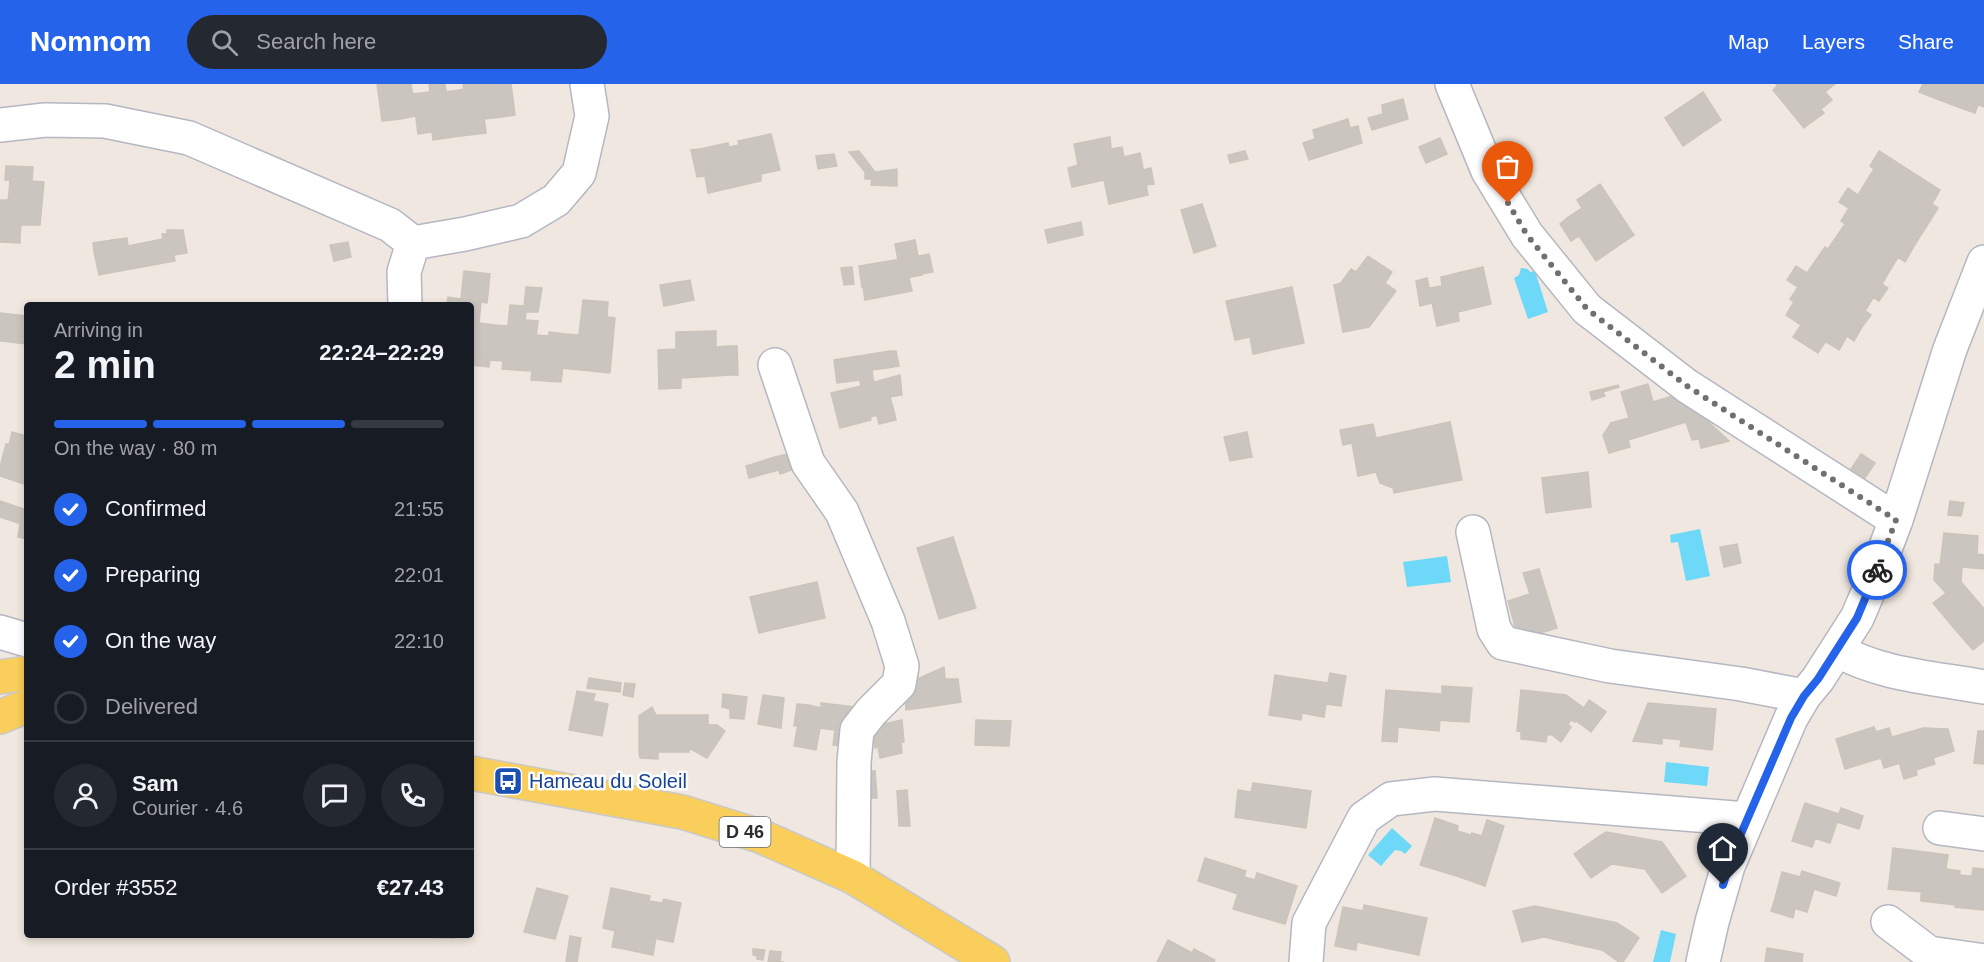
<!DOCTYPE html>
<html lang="en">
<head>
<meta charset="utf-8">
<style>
  body { margin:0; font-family:Arial,sans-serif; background:#242831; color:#f1f3f6; height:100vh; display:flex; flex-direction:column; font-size:22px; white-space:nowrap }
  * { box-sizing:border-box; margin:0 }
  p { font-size:20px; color:#9ea1a6 }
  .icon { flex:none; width:33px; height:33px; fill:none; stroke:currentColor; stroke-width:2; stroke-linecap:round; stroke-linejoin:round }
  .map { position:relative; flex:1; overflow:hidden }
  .panel { position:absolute; left:24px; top:218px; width:450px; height:636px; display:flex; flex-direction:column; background:#171b24; border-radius:6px; box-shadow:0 3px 9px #0003 }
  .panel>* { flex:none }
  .pin { position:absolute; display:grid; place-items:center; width:51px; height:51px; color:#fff; margin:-62px -26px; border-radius:50% 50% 50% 0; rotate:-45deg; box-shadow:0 0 6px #0007 }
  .pin .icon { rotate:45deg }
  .courier { position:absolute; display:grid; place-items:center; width:60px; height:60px; margin:-30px; border:4px solid #2563eb; border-radius:50%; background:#fff; color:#222; box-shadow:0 2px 8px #0007 }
  .headline em { font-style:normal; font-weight:700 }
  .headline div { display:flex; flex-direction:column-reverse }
  .headline { display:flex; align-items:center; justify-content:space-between; height:102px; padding:0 30px }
  h1 { font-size:39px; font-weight:700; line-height:45px }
  .bar { display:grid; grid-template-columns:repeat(4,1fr); gap:9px 6px; align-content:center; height:72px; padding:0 30px }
  .bar i { height:8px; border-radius:4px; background:#363941 }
  .bar .selected { background:#2563eb }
  .bar p { grid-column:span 4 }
  .line { display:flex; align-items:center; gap:15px; padding:0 30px; border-top:2px solid #363941 }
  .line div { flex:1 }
  .round { display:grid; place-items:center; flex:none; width:63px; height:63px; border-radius:32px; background:#242831 }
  ol { padding:0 30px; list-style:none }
  li { display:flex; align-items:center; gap:18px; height:66px }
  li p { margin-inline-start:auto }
  li .icon { padding:6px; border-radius:50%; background:#2563eb; color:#fff; stroke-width:4 }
  li:last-child { color:#9ea1a6 }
  li i { width:33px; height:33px; border:3px solid #363941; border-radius:50% }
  header { display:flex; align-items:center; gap:36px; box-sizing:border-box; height:84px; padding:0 30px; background:#2563eb; color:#fff }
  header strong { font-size:28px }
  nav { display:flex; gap:33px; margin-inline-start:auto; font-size:21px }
  .search { width:420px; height:54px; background:#242831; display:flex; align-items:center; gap:15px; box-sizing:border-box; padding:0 21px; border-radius:33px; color:#9ea1a6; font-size:22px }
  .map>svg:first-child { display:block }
  .water { fill:#6dd8f7 }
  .building { fill:#cbc5bf; stroke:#ccc4b9; stroke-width:1.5 }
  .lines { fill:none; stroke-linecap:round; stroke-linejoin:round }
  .minor-casing { stroke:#b4b7c2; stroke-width:36 }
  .major-casing { stroke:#c9c9c9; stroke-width:36 }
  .minor { stroke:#fff; stroke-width:33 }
  .major { stroke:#face5a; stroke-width:33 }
  .done { stroke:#726f6c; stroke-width:6; stroke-dasharray:0 10.8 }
  .route { stroke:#2563eb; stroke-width:8 }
  .labels { text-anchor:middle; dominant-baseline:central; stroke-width:5; stroke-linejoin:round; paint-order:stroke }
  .shield { fill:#fff; stroke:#6d6d6d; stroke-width:1.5 }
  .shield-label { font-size:18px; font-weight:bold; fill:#2e2e2e }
  .transit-label { font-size:20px; fill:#164399; stroke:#fff; text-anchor:start }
</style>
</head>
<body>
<header>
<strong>Nomnom</strong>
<div class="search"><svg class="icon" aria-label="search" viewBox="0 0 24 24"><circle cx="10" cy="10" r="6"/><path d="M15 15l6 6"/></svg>Search here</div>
<nav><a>Map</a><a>Layers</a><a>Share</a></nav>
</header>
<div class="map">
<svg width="1984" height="878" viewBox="0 0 1984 878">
  <rect width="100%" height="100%" fill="#f0e8e0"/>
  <path class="water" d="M1521 184 1528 185 1530 188 1535 187 1548 228 1528 235 1514 194 1519 191Z
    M1700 445 1710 492 1686 497 1678 458 1671 459 1670 451Z
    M1447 472 1451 498 1407 503 1403 478Z
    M1666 678 1709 683 1707 702 1664 698Z
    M1392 744 1412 762 1405 770 1401 767 1395 766 1381 782 1368 771Z
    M1661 846 1676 850 1670 878H1653Z"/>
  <path class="building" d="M377 0H411L416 32 400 35 399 27 381 29Z
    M429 0H445L452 45 418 50 413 10 430 8Z
    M463 0H511L514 23 501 25 502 33 484 35 479 3 464 5Z
    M1776 0H1835L1825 8 1832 16 1821 25 1824 29 1809 40Z
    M1923 0H1984V23L1952 11Z
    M1923 0 1952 11 1950 20 1919 8Z
    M1777 2 1809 40 1804 44 1773 6Z
    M479 3 485 40 452 45 446 8Z
    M1703 8 1721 36 1699 51 1671 43 1665 34Z
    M1952 11 1978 21 1975 29 1950 20Z
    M1403 15 1408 35 1372 46 1368 34 1383 30 1382 21Z
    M514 23 515 31 502 33 501 25Z
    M399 27 400 35 382 37 381 29Z
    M1348 35 1350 44 1358 42 1362 59 1309 76 1303 59 1315 55 1313 46Z
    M485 40 486 49 453 53 452 45Z
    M1671 43 1699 51 1683 62Z
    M452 45 453 53 433 56 432 48Z
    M771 50 780 86 761 90V97L708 109 705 92 708 85 702 84 700 65 728 59 729 63 739 61 738 57Z
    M1110 53 1111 65 1122 63 1124 73 1140 69 1148 111 1109 120 1104 96 1072 103 1068 84 1078 81 1074 60Z
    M1440 54 1447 70 1426 79 1419 63Z
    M700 65 702 84 708 85 706 92 697 93 691 66Z
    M859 67 875 88 897 85V102L871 101 872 95H865V88L849 68Z
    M1245 67 1248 75 1230 79 1228 71Z
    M1879 67 1929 99 1921 113 1932 120 1915 147 1911 144 1902 157 1906 160 1898 173 1887 167 1871 193 1882 200 1865 227 1860 223 1852 237 1856 240 1847 252 1837 246 1828 259 1786 231 1794 218 1790 215 1798 203 1787 196 1796 182 1807 189 1825 163 1828 165 1845 140 1841 137 1849 124 1839 118 1848 104 1858 111 1874 85 1870 82Z
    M834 70 837 82 818 85 816 72Z
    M6 82 33 83 32 97 44 98 40 141H21L20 152 0 151V116H8L9 109 10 96H5Z
    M1151 84 1154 100 1146 101 1143 86Z
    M1929 99 1940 106 1932 120 1921 113Z
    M1600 100 1634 151 1596 177 1567 134 1582 124 1577 116Z
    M1202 120 1216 162 1194 169 1181 126Z
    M1932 120 1938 124 1930 137 1923 134Z
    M1567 134 1579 152 1571 157 1560 140Z
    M1923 134 1930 137 1921 151 1915 147Z
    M1081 138 1083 151 1048 159 1045 146Z
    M1911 144 1921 151 1913 164 1902 157Z
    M167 146H183L187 169 174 171 175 177 99 191 94 168 114 164 112 156 127 154 128 162 163 155 162 150H167Z
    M0 151 20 152V159L0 158Z
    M112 156 114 164 94 168 93 159Z
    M915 156 918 172 898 176 895 160Z
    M348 158 351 173 334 177 330 161Z
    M1906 160 1913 164 1905 178 1898 173Z
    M1887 167 1898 173 1882 200 1871 193Z
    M929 170 933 188 922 190 918 172Z
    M918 172 922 191 862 203 859 182Z
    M1368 172 1392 188 1385 199 1396 207 1369 243 1343 248 1334 201 1341 199 1351 185 1356 188Z
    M852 183 854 200 844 201 841 184Z
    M1483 183 1491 220 1458 228 1459 237 1437 242 1429 204 1442 202 1441 193Z
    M464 187 490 190 487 219 481 218 479 239 494 241 490 276 471 273V220H447L448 213 461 215Z
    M909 194 912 207 865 216 863 203Z
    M1427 194 1432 219 1420 222 1416 197Z
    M690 196 694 216 664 222 660 201Z
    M1882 200 1888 204 1879 217 1873 213Z
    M526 203 542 204 538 228H526L525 236 538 237 532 287 516 286 517 278 490 276 494 241 508 242 510 221 524 222Z
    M1292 203 1304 259 1253 270 1250 253 1235 256 1226 217Z
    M583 216 608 218 607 233 615 234 611 278 592 275 591 287 562 284 565 250 579 251Z
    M1860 223 1871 231 1862 243 1852 237Z
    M0 229 27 232V252L11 251 10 258 0 257Z
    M1856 240 1862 243 1854 257 1847 252Z
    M1801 241 1826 257 1818 269 1793 253Z
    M1837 246 1847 252 1839 266 1828 259Z
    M716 247V263L730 262V291L681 294V304L659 305 658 266 676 265V248Z
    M549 248 565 250 562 291 547 290 546 297 531 296 536 251 549 252Z
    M11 251 27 252V260L10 258Z
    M730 262H737L738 291H730Z
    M890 267H896L899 282 893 283Z
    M890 267 893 283 872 286 873 294 860 297 859 289 836 292 834 276Z
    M471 273 490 276 489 283 471 281Z
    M592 275 611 278 610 289 591 287Z
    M503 277 517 278 516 286 502 285Z
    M859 289 860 296 837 299 836 292Z
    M547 290 562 291 561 298 546 297Z
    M900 291 902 311 890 313 885 296 878 297Z
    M873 294 874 298 885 296 894 327 870 333 871 336 840 344 831 309 861 302 860 297Z
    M1648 300 1653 318 1679 310 1729 357 1701 364 1699 355 1692 356 1686 338 1628 356 1630 363 1609 369 1603 351 1611 339 1629 334 1621 308Z
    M1618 301 1619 303 1603 308 1605 312 1592 316 1590 308Z
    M894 327 896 336 879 340 877 332Z
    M1450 338 1458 376 1421 383V389L1391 395 1393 404 1380 399 1376 388 1358 392 1352 359 1343 361 1340 346 1373 340 1376 354Z
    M12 348 27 352 26 366 9 361Z
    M1247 348 1252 373 1230 377 1224 353Z
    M6 360 26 366 27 363V401L0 392V383Z
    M788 370 794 385 780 390 775 373Z
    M1861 370 1875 379 1865 394 1851 385Z
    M775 373 779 386 749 394 746 382Z
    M1458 376 1462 396 1394 409 1391 395 1421 389V383Z
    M1588 388 1591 423 1546 429 1542 394Z
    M0 417 27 426V442L0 433Z
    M1950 417 1964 419 1961 432 1948 431Z
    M20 440 27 442V455L18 453Z
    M1944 449 1978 452 1977 470 1984 471V485L1940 481Z
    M953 453 976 524 958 529 954 515 935 521 917 464Z
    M1737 460 1741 479 1724 483 1720 463Z
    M1935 480 1962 483 1961 498 1980 520 1953 543 1933 519 1946 509 1934 496Z
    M1539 485 1557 544 1528 553 1516 546 1508 517 1530 510 1523 489Z
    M817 498 825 534 759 549 750 513Z
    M954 515 958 529 939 535 935 521Z
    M1980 520 1984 525V557L1973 566 1953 543Z
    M944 583 945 595H958L961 618 935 622 932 596H915Z
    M1330 589 1346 592 1341 622 1326 620 1324 633 1302 629 1301 636 1269 631 1275 591 1328 599Z
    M589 594 621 599 620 608 587 604Z
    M915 596H932L935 622 906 626 905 601Z
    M625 599 635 600 633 613 623 611Z
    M1442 602 1472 604 1469 638 1448 637 1449 624H1441L1439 647 1398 643 1397 658 1382 657 1386 606 1442 610Z
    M1521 606 1566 611 1584 624 1589 616 1598 622 1586 644 1576 637 1575 638 1571 636 1568 640 1571 643 1561 658 1552 651 1517 647Z
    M577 607 595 610 593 617 608 620 602 652 569 646Z
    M723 610 747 613 744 635 730 634V625L722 623Z
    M763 611 784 614 781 644 758 640Z
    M821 619 855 623 850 663 833 661 835 646 820 644 816 666 794 662 798 640 804 641 808 621 821 624Z
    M1648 619 1716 625 1713 659 1662 654V660L1633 657Z
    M797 620 808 621 804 641 794 642Z
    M1598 622 1606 628 1591 648 1586 644Z
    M652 623 656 631H708V641H717L725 647 707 674 689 664V659L658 658V668L639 667V632Z
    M1441 624H1449L1448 637 1439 636Z
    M902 636 904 658 875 664 871 643Z
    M976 636 1011 637 1009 662 975 661Z
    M1874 643 1876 648 1889 644 1900 679 1884 684 1881 674 1845 685 1836 655Z
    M1923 644 1948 645 1954 667 1933 674 1935 680 1916 686 1917 691 1904 695 1892 653Z
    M1978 647H1984V680L1974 679Z
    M1521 648 1547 651 1546 658 1521 655Z
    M1681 656 1713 659 1712 666 1680 662Z
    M658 658 689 659V668H658Z
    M901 659 902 669 880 674 878 663Z
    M639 667 658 668V675L640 674Z
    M861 687H875L877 714H862Z
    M1253 699 1311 707 1306 744 1235 733 1238 706 1251 708Z
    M907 706 910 742H899L897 707Z
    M1805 719 1839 730 1841 724 1863 732 1859 745 1837 738 1830 759 1795 748Z
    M1435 734 1458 742 1457 747 1471 751 1469 758 1479 761 1487 736 1504 742 1485 802 1457 792 1462 779 1433 769 1437 757 1429 754Z
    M1606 748 1623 751 1615 756 1598 753Z
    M1795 748 1815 755 1812 763 1792 757Z
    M1472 749 1482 752 1479 761 1469 758Z
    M1623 751 1662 758 1686 792 1662 809 1645 785 1612 780 1591 794 1574 770 1598 753 1615 756Z
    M1429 754 1437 757 1433 769 1462 779 1457 792 1420 781Z
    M1893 764 1948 771 1946 785 1960 787 1957 810 1943 809V814L1921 812 1922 803 1889 799Z
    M1205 774 1246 787 1244 793 1255 796 1257 789 1297 802 1285 840 1233 825 1238 810 1198 797Z
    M1973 784 1984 785V826L1955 823 1959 791 1972 792Z
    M1802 787 1840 799 1836 812 1814 805 1807 828 1774 818 1782 788 1800 793Z
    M1889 799 1922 803V808L1888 805Z
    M537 804 568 812 555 855 524 848Z
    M611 804 650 812 649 817 662 819 664 815 681 819 673 858 628 849 624 865 612 863 615 847 603 844Z
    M1943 809 1957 810 1956 821 1921 817V812L1943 814Z
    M1774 818 1795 824 1793 834 1771 827Z
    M1364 821 1427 834 1420 865 1401 861 1400 867 1357 858 1356 866 1335 862 1343 823 1363 827Z
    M1535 822 1545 824 1543 834 1517 840 1513 827Z
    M1545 824 1617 839 1634 850 1620 870 1604 859 1589 856 1588 863 1544 853 1522 858 1517 840 1543 834Z
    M628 849 656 854 653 871 624 865Z
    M418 850H455L454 854 418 853Z
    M1634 850 1639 854 1623 878H1619L1602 866 1588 863 1589 856 1604 859 1620 870Z
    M570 852 581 854 577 878H566Z
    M1168 856 1192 869 1194 865 1215 876 1214 878H1157Z
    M1401 861 1420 865 1419 871 1400 867Z
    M1767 864 1803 870 1802 878H1765Z
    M753 865 765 866 763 876 757 875V872L753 871Z
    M770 867 781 868 780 878H784H768Z"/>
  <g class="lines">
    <g class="minor-casing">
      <path id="minor" d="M1452 0 1488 87 1527 151 1587 225 1687 302 1896 436
        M0 41 45 36 105 37 189 54 390 141 413 159
        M413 159 465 150 521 137 556 116 579 89 592 32 587 0
        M405 220 404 188 413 159
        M775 281 808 379 842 428 888 537 902 582 899 600 871 628 857 646 854 678 853 793
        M1473 448 1494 545 1503 559 1610 582 1741 600 1804 612
        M0 548 27 556
        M1837 566C1880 591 1936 594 1984 603
        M1940 744 1984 750
        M1888 838 1929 869 1984 877
        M1306 878 1309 839 1364 734 1391 715 1435 710 1747 735
        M1703 878 1712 838 1728 782 1791 634 1804 612 1818 595 1857 534 1872 499 1896 436 1950 265 1984 178"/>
    </g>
    <g class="major-casing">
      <path id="major" d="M0 593 27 589
        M0 633 27 622
        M471 689 682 728 760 752 853 793 993 878"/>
    </g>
    <use href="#minor" class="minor"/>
    <use href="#major" class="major"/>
  </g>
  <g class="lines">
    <path class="done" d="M1508 119 1527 151 1587 225 1687 302 1896 436 1877 486"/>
    <path class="route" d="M1723 801 1734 766 1791 634 1804 612 1818 595 1857 534 1877 486"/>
  </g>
  <defs>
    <g id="bus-square" transform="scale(1.5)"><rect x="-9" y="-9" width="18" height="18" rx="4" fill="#1a4fb4" stroke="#fff"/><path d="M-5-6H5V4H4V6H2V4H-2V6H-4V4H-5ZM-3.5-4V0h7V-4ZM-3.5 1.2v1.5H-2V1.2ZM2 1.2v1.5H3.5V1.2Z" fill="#fff"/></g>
  </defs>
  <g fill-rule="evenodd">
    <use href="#bus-square" x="508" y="697"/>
  </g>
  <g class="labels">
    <rect class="shield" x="719.5" y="733" width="51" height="30" rx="4.5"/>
    <g class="shield-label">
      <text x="745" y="748">D 46</text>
    </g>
    <g class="transit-label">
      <text x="529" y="697">Hameau du Soleil</text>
    </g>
  </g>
</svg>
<div class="pin" style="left:1508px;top:119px;background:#ea580c"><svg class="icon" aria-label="bag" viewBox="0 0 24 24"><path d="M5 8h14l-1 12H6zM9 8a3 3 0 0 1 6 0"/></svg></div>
<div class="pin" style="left:1723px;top:801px;background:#1f2937"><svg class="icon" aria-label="home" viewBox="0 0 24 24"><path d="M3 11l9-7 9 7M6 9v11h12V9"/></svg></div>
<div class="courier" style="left:1877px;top:486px"><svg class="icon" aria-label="bike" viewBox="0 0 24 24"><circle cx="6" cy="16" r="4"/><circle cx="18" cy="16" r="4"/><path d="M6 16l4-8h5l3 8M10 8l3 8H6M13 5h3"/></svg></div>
<section class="panel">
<div class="headline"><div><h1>2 min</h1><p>Arriving in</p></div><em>22:24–22:29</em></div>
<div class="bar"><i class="selected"></i><i class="selected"></i><i class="selected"></i><i></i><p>On the way · 80 m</p></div>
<ol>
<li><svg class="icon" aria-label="check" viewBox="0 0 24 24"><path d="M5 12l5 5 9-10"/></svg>Confirmed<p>21:55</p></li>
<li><svg class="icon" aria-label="check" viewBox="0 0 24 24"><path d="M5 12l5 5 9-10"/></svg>Preparing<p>22:01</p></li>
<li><svg class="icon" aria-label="check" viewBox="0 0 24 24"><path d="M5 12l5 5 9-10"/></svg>On the way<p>22:10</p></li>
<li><i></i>Delivered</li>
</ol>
<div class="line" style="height:108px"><a class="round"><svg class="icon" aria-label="person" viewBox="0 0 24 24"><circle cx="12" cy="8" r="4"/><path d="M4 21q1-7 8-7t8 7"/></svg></a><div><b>Sam</b><p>Courier · 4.6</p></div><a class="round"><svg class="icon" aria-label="chat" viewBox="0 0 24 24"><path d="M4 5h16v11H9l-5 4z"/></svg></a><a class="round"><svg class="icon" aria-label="phone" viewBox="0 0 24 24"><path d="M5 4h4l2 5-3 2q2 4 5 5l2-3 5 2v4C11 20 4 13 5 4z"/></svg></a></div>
<div class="line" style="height:78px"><div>Order #3552</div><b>€27.43</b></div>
</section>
</div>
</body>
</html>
